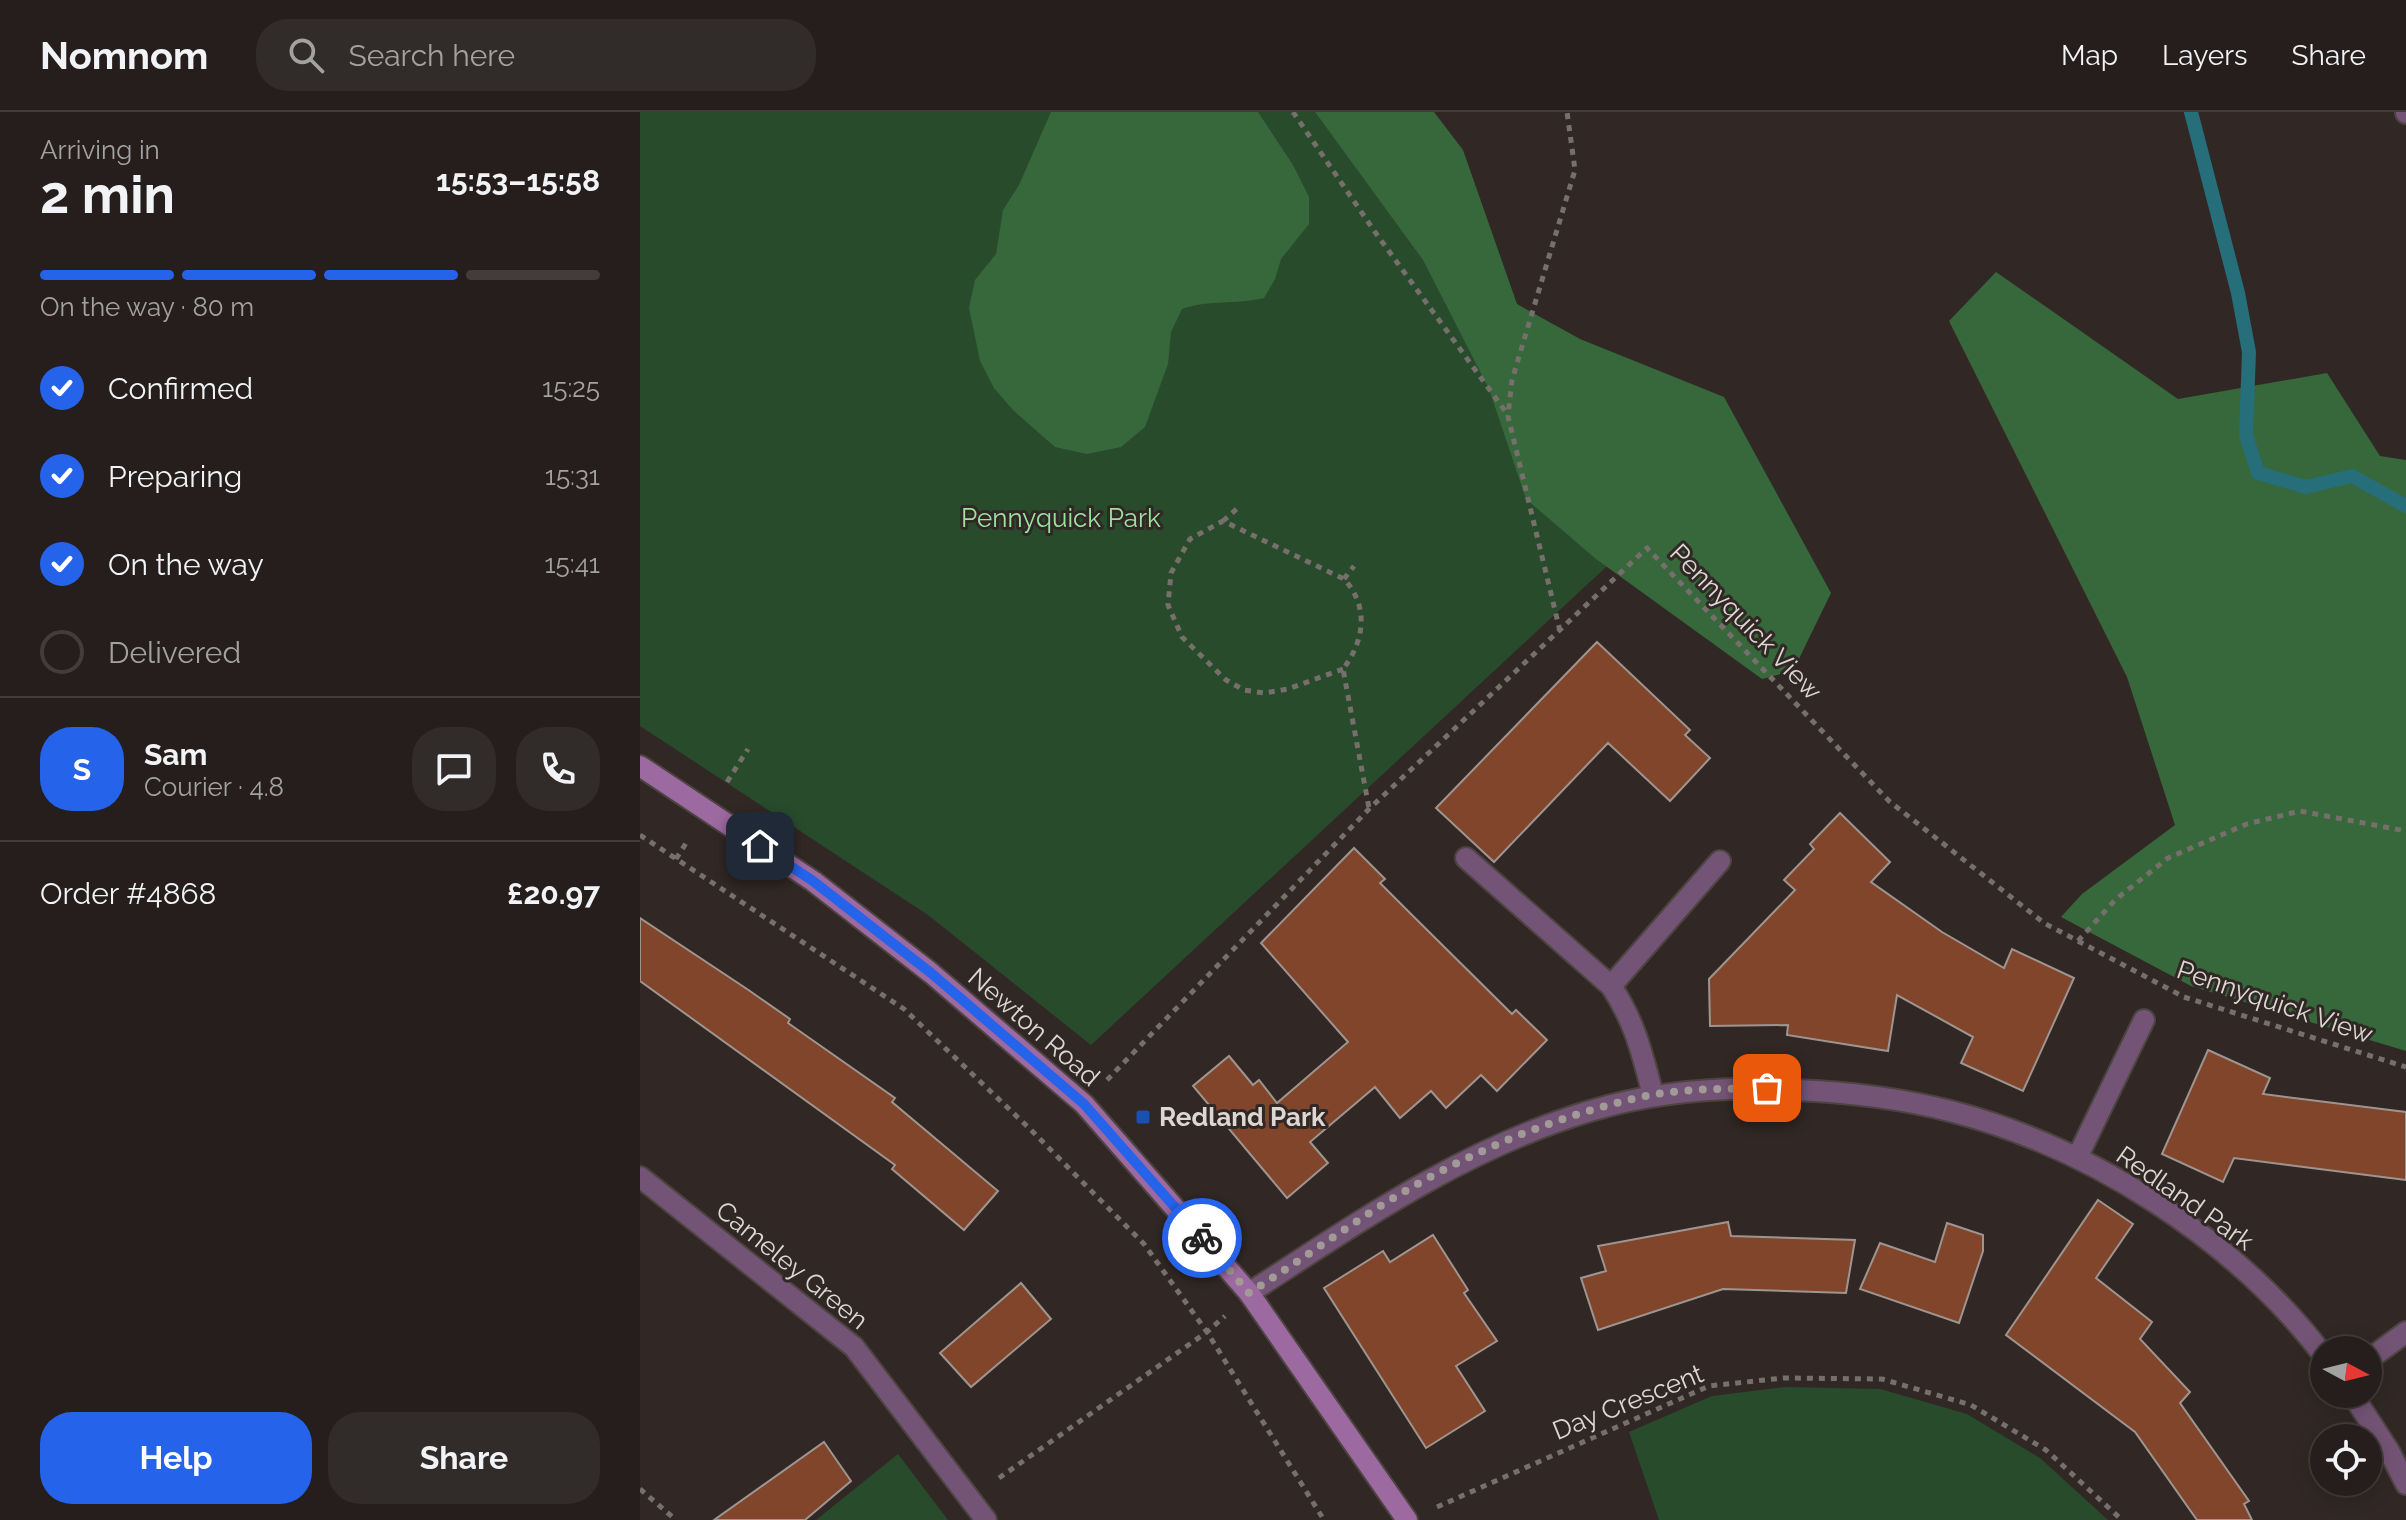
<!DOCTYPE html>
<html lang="en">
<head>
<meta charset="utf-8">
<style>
  body { margin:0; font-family:Raleway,sans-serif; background:#312b29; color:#f1f3f6; height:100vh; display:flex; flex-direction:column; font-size:30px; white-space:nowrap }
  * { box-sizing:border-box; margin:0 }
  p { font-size:26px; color:#a3a2a3 }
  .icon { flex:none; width:44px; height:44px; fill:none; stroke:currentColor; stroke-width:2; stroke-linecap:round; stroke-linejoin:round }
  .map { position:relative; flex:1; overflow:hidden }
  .drawer { display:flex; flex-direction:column; background:#251e1c; width:640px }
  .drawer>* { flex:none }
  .needle { width:52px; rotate:97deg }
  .tools { position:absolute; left:1670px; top:1224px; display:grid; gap:16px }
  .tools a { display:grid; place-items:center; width:72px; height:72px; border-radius:50%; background:#251e1c; box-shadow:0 4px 20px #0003,0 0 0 2px #423c3b; font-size:40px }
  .pin { position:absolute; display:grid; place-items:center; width:68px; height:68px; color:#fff; margin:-34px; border-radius:16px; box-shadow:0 4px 12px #0006 }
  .courier { position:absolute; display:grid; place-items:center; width:80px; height:80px; margin:-40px; border:6px solid #2563eb; border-radius:50%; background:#fff; color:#222; box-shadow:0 2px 10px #0007 }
  .summary em { font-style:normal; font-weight:700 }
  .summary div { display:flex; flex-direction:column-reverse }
  .summary { display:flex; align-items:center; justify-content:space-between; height:136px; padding:0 40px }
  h1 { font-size:52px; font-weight:700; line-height:60px }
  .bar { display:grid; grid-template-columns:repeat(4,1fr); gap:12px 8px; align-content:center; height:96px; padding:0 40px }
  .bar i { height:10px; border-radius:6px; background:#423c3b }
  .bar .current { background:#2563eb }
  .bar p { grid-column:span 4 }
  .line { display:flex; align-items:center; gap:20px; padding:0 40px; border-top:2px solid #423c3b }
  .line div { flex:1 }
  .round { display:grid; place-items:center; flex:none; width:84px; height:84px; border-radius:32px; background:#312b29 }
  ol { padding:0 40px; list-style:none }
  li { display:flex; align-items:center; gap:24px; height:88px }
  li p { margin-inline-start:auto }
  li .icon { padding:8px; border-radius:50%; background:#2563eb; color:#fff; stroke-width:4 }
  li:last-child { color:#a3a2a3 }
  li i { width:44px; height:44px; border:4px solid #423c3b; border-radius:50% }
  .cta { display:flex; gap:16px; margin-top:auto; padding:16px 40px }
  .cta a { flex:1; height:92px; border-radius:32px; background:#2563eb; color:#fff; font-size:32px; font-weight:700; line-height:92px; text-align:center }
  .cta a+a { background:#312b29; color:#f1f3f6 }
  header { display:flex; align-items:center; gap:48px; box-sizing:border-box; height:112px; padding:0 40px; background:#251e1c; border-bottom:2px solid #423c3b }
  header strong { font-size:38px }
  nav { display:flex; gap:44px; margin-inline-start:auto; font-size:28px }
  .search { width:560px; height:72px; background:#312b29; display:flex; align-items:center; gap:20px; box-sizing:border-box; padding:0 28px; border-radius:32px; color:#a3a2a3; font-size:30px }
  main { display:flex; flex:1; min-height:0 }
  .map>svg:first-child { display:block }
  .green { fill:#284b2c }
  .forest { fill:#36683b }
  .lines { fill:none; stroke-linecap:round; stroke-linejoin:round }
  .stream { stroke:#266e79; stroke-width:14 }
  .building { fill:#80452b; stroke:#9f9590; stroke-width:2 }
  .lane-casing { stroke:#4d4441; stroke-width:24 }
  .street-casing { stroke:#4d4441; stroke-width:24 }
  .secondary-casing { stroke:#4d4441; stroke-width:24 }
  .path { stroke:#776f6c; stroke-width:5; stroke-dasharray:6 6; stroke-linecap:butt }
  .lane { stroke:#745476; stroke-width:20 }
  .street { stroke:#745476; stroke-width:20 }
  .secondary { stroke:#9d69a1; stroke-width:20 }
  .done { stroke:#a19a97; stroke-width:8; stroke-dasharray:0 14.4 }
  .route { stroke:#2563eb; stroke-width:10 }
  .transit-dot { fill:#1a4fb4; stroke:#312825; stroke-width:3 }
  .labels { text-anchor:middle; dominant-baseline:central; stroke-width:6; stroke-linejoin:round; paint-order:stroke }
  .park-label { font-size:26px; fill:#99e39f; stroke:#312825 }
  .street-label { font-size:26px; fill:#ddd7d4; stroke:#312825 }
  .poi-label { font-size:26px; font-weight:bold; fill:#ddd7d4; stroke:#312825; text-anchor:start }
</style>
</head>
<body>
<header>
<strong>Nomnom</strong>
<div class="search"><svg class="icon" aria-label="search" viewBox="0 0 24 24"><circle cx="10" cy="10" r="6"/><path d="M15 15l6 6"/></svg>Search here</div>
<nav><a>Map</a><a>Layers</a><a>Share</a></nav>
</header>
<main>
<section class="drawer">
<div class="summary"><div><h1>2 min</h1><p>Arriving in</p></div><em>15:53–15:58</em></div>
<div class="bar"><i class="current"></i><i class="current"></i><i class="current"></i><i></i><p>On the way · 80 m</p></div>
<ol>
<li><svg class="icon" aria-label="check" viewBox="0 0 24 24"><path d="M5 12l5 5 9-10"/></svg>Confirmed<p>15:25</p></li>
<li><svg class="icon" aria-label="check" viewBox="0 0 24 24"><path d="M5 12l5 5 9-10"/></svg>Preparing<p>15:31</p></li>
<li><svg class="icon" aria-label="check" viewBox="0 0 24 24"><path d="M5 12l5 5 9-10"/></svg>On the way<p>15:41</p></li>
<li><i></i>Delivered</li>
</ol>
<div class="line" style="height:144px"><b class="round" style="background:#2563eb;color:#fff">S</b><div><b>Sam</b><p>Courier · 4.8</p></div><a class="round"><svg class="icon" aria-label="chat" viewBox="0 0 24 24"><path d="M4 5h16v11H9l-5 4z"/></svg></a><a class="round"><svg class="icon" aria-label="phone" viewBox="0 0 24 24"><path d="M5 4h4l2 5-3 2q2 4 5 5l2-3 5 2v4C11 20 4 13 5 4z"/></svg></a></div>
<div class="line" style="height:104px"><div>Order #4868</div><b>£20.97</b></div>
<div class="cta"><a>Help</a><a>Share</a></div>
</section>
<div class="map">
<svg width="1766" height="1408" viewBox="0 0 1766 1408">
  <rect width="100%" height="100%" fill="#312825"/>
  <path class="green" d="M0 0H675L872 268 979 443 451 933 288 803 0 614Z
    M1144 1275 1240 1277 1327 1302 1400 1346 1468 1408H1019L989 1320 1072 1284Z
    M258 1342 308 1408H176Z"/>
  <path class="forest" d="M411 0H618L653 53 669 85V112L641 147 635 167 624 186C594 193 572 187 542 197L531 220 528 252 505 315 481 335 447 342 415 335 373 298 354 276 340 249 329 196 335 168 356 142 363 98 379 73Z
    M675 0H794L823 38 877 192 940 227 1084 285 1191 481 1153 559 1122 567 956 447 886 387 849 277 783 148Z
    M1356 160 1538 287 1687 261 1740 344 1766 348V939L1551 874 1421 805 1442 782 1535 713 1487 565 1309 209Z"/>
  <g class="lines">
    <path class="stream" d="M1551 0 1598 181 1609 240 1606 323 1618 361 1666 375 1712 364 1766 394"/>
  </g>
  <path class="building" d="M957 530 1050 618 1045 623 1070 646 1030 689 968 631 854 750 796 696Z
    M1200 701 1250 750 1231 770 1302 820 1364 856 1372 837 1434 866 1383 979 1321 951 1333 925 1257 883 1248 939 1147 923 1148 913 1070 914 1069 867 1155 778 1144 768 1174 737 1170 732Z
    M714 736 745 767 740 771 771 802 872 902 876 898 907 928 857 979 841 963 806 996 791 979 760 1006 735 975 670 1030 688 1051 647 1086 553 974 589 944 613 973 619 968 637 991 708 930 621 831Z
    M0 806 107 877 150 907 148 911 255 986 252 990 358 1079 324 1118 252 1057 255 1053 0 869Z
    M1568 938 1630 966 1623 982 1766 1000V1068L1594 1046 1583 1070 1522 1042Z
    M1458 1088 1493 1112 1456 1166 1512 1210 1500 1227 1550 1280 1540 1291 1609 1389 1604 1392 1612 1408H1557L1495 1320 1366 1223Z
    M1088 1110 1091 1124 1215 1128 1206 1181 1083 1177 958 1218 941 1166 966 1159 958 1134Z
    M1307 1111 1343 1123V1139L1319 1211 1220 1177 1240 1131 1295 1150Z
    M793 1123 828 1178 824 1181 857 1229 816 1254 845 1299 786 1336 684 1176 743 1139 750 1150Z
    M381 1171 411 1207 331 1275 300 1241Z
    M184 1330 211 1369 165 1408H74Z"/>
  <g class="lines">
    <g class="lane-casing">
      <path id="lane" d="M1766 0V1"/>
    </g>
    <g class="street-casing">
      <path id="street" d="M826 746 971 874 1080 749
        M971 874C995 910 1002 941 1013 983
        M1437 1046 1504 908
        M0 1065 214 1235 346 1408
        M609 1181C719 1110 822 1037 950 999 1016 979 1084 974 1154 978 1206 980 1259 986 1310 999 1451 1035 1595 1127 1684 1244
        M1728 1248 1766 1220
        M1712 1282 1749 1339 1766 1372"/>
    </g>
    <g class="secondary-casing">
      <path id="secondary" d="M0 654 173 769 291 861 444 992 609 1181 767 1408"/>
    </g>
    <path class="path" d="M653 0 735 120 868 303
      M583 409 600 394
      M704 467 714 454
      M920 519 868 304 872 268 935 58 927 0
      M703 557 648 577 624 581 604 578 586 568 542 525 528 493 531 461 550 427 583 409 704 467C729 494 725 528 703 557L729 696
      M87 670 108 637
      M0 723 264 897 389 1016 504 1132 567 1220 684 1408
      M36 747 48 728
      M1438 829 1475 788 1528 746 1607 712 1660 699 1766 719
      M467 968 729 697 1007 436 1249 689 1404 811 1544 885 1766 955
      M359 1366 567 1220 585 1204
      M0 1377 36 1408
      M797 1395 1069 1274 1143 1266 1242 1267 1331 1293 1406 1338 1482 1408"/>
    <use href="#lane" class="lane"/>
    <use href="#street" class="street"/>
    <use href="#secondary" class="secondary"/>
  </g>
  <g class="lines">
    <path class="done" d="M562 1126 609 1181C650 1155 690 1127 731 1100 815 1046 913 1003 1011 983 1049 976 1089 977 1127 976"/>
    <path class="route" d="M120 734 173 769 291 861 444 992 562 1126"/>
  </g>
  <rect class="transit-dot" x="495" y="997" width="16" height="16" rx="4"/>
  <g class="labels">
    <g class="park-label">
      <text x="421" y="406">Pennyquick Park</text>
    </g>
    <g class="street-label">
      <text transform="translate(1106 510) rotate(46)">Pennyquick View</text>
      <text transform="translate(1635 890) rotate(19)">Pennyquick View</text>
      <text transform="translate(394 915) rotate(41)">Newton Road</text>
      <text transform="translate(1545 1086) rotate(35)">Redland Park</text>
      <text transform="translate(152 1153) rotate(39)">Cameley Green</text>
      <text transform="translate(988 1290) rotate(-22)">Day Crescent</text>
    </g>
    <g class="poi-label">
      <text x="519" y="1005">Redland Park</text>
    </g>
  </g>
</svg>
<div class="tools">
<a><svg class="needle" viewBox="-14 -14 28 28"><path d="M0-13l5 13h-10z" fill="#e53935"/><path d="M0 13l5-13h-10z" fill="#a3a2a3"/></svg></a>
<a><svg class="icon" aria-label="locate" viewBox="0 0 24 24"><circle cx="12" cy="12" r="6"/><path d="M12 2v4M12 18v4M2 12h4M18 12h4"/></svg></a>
</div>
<div class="pin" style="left:1127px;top:976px;background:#ea580c"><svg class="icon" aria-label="bag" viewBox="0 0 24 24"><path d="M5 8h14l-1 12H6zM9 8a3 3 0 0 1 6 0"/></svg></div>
<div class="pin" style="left:120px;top:734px;background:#1f2937"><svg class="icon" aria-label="home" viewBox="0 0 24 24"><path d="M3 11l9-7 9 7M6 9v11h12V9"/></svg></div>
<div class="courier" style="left:562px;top:1126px"><svg class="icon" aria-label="bike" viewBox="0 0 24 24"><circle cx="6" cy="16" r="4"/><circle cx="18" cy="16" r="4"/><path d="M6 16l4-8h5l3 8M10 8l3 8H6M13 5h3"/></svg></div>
</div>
</main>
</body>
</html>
